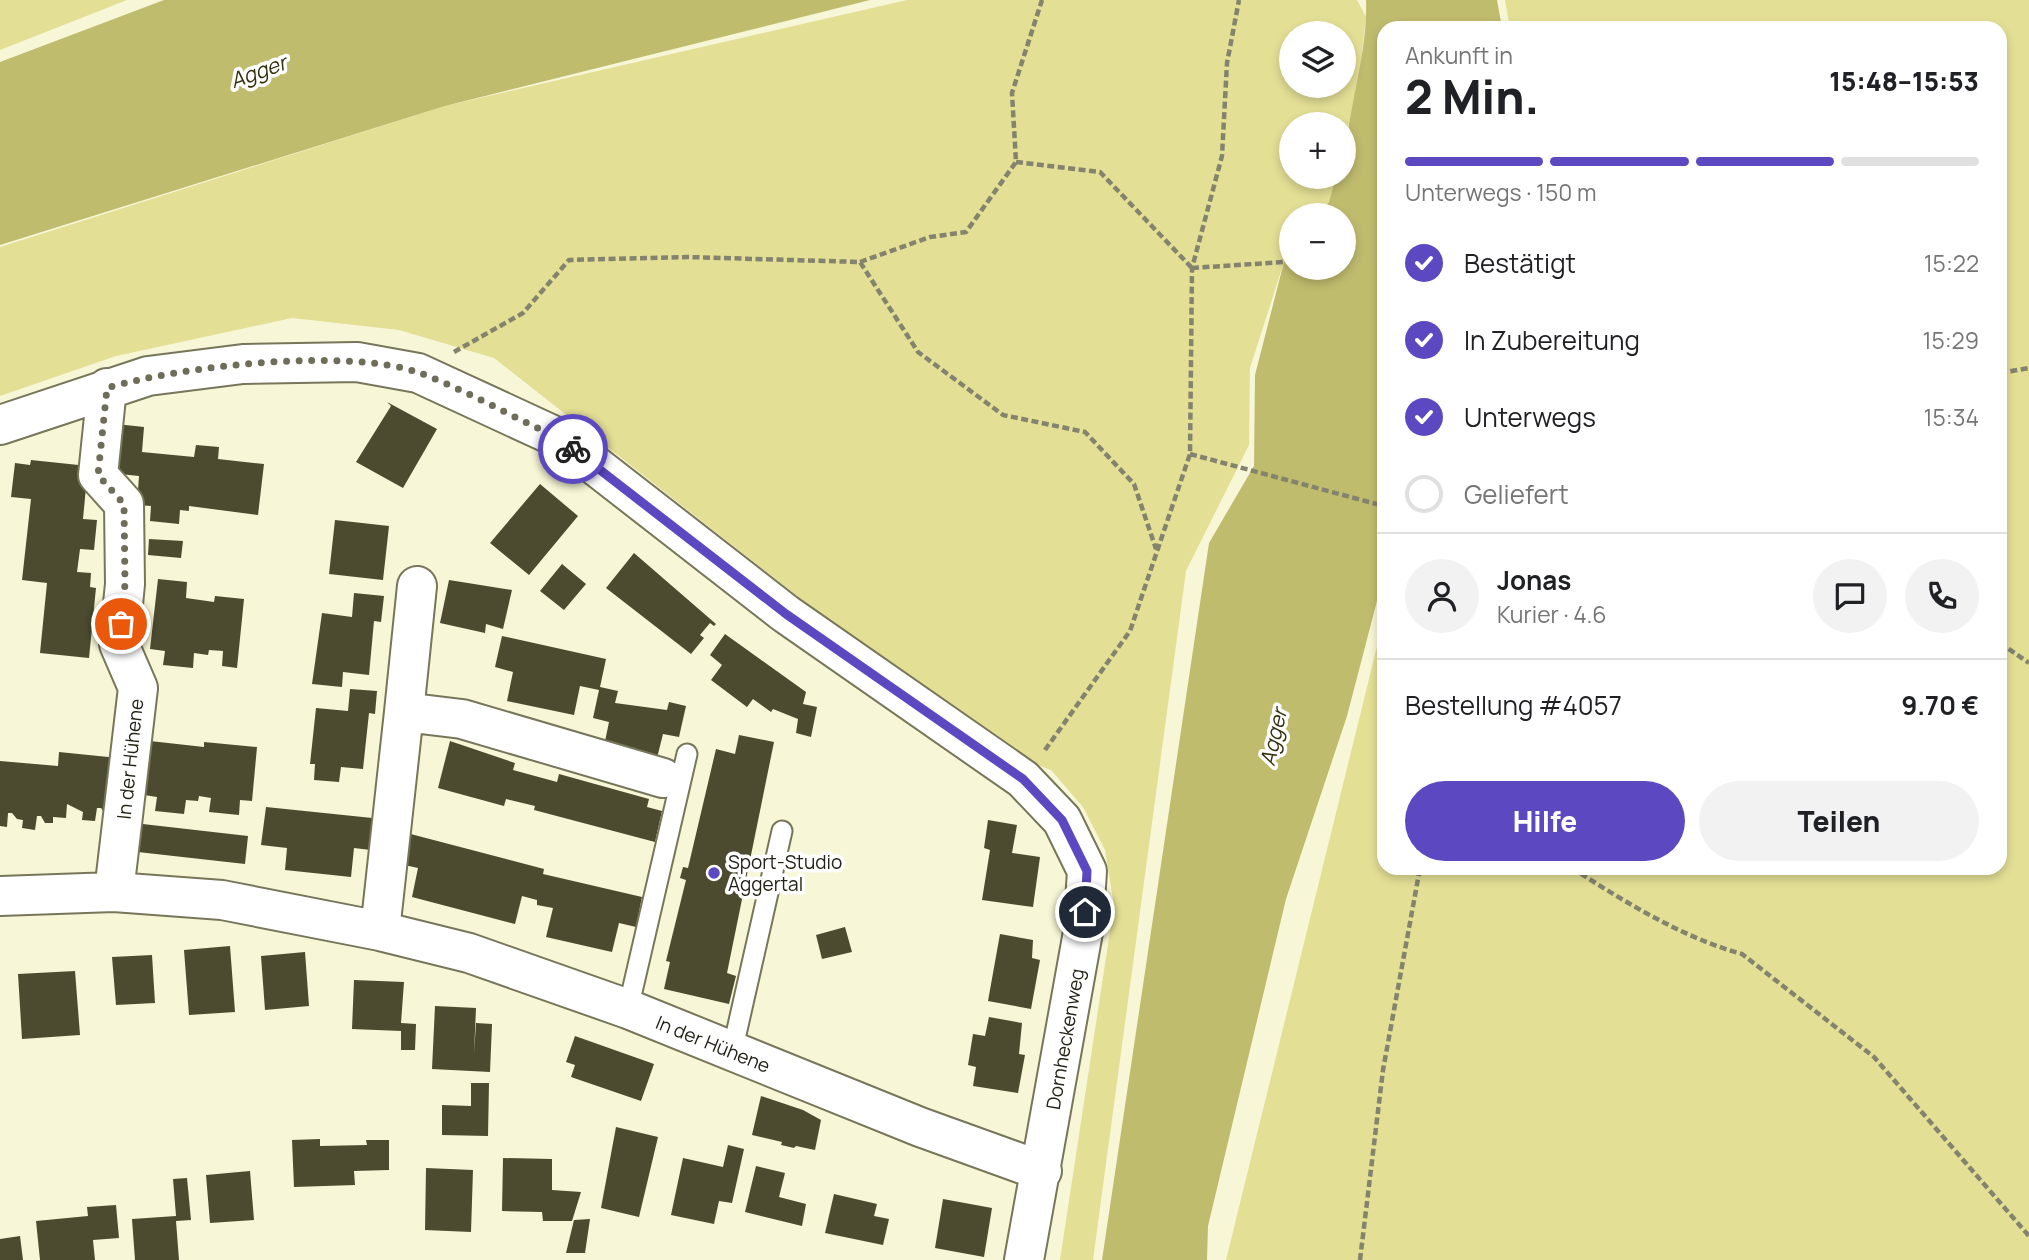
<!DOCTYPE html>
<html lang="de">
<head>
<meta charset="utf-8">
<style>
  body { margin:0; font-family:Manrope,sans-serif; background:#f2f2f2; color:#202124; height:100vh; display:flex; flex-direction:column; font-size:26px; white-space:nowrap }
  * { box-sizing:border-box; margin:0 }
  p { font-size:23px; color:#757577 }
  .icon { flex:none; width:38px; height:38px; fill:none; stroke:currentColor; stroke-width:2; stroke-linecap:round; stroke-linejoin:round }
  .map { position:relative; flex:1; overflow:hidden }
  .details { position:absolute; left:1377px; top:21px; width:630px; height:854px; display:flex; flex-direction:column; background:#fff; border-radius:21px; box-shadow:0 4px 10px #0003 }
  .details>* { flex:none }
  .fabs { position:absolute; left:1279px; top:21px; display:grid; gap:14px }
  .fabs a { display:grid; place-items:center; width:77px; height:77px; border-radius:50%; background:#fff; box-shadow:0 4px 10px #0003; font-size:35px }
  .pin { position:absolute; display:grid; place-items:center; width:60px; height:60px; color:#fff; margin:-30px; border:4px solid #fff; border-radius:50%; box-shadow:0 2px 7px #0007 }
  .courier { position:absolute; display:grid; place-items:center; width:70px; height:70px; margin:-35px; border:5px solid #5c48c0; border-radius:50%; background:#fff; color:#222; box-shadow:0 2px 9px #0007 }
  .overview em { font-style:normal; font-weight:800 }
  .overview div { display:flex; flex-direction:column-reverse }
  .overview { display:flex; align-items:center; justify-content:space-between; height:119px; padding:0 28px }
  h1 { font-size:46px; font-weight:800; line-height:52px }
  .bar { display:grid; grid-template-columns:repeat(4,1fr); gap:10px 7px; align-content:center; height:84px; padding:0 28px }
  .bar i { height:9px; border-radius:5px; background:#e0e0e0 }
  .bar .current { background:#5c48c0 }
  .bar p { grid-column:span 4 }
  .line { display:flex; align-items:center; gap:18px; padding:0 28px; border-top:2px solid #e0e0e0 }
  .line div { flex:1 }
  .round { display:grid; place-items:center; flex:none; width:74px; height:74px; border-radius:37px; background:#f2f2f2 }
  ol { padding:0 28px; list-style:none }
  li { display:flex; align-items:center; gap:21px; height:77px }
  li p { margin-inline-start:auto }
  li .icon { padding:7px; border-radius:50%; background:#5c48c0; color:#fff; stroke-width:4 }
  li:last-child { color:#757577 }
  li i { width:38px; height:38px; border:4px solid #e0e0e0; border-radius:50% }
  .button { display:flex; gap:14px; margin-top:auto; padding:14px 28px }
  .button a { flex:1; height:80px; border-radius:42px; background:#5c48c0; color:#fff; font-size:28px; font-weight:800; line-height:80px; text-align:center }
  .button a+a { background:#f2f2f2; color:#202124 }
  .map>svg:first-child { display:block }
  .green { fill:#e3df95; fill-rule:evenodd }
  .water { fill:#c0bc6e }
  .building { fill:#4c4b30 }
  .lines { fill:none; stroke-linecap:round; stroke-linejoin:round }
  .service-casing { stroke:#77765a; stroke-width:23 }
  .minor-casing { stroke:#77765a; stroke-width:42 }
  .path { stroke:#84836e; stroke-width:4.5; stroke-dasharray:7 3.5; stroke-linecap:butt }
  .service { stroke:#fff; stroke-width:19 }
  .minor { stroke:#fff; stroke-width:38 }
  .done { stroke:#6e6d5a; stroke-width:7; stroke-dasharray:0 12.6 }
  .route { stroke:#5c48c0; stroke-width:9 }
  .poi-dot { fill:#5c48c0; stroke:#fff; stroke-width:2.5 }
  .labels { text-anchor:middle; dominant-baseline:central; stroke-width:7; stroke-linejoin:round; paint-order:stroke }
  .street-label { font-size:19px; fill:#242317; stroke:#fff }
  .poi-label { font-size:19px; fill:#242317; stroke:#fff; text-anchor:start }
  .water-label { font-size:21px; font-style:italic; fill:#32300d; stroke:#fff }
</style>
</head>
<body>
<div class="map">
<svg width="2029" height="1260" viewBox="0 0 2029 1260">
  <rect width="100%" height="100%" fill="#f7f6d6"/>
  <path class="green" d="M0 0H127L0 50Z
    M907 0H1357L1366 17 1358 87 1344 143V124H1292V177H1336L1329 203 1320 215H1292L1291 252 1284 262 1250 368 1249 445 1186 571 1093 1260H1060L1114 905 1105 850 1083 807 1051 770 1035 764 904 680 494 358 399 330 292 318 116 356 0 396V247L445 106ZM1292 33H1344V86H1292Z
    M1505 0H2029V1260H1226L1384 618V868H2000V28H1510Z"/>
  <path class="water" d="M870 0 445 106 0 245V62L164 0Z
    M1366 0H1497L1502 28H1384V574L1347 716 1286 899 1208 1226 1207 1260H1102L1209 543 1254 466 1255 375 1284 262 1291 252 1292 268H1344V215H1320L1329 202 1336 177H1344C1344 117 1368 60 1366 0Z"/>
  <path class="building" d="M387 402 437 429 403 488 356 462 391 406Z
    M116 424 144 427 142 452 194 457 196 445 219 447 218 459 264 464 258 515 189 506V511L180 510 179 524 150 521 151 506 137 505 139 476 110 473Z
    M31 460 88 466 83 519 97 520 94 550 80 549 77 572 91 573 90 587 96 588 89 658 40 653 47 583 22 580 31 499 11 497 15 463 30 465Z
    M540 484 578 516 529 575 490 543Z
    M335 520 389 526 383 580 329 574Z
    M149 539 183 541 181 558 148 555Z
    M634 553 716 624 714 626 710 623 700 635 704 638 691 654 606 588Z
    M562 564 586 584 564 610 540 591Z
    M158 579 187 582 186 598 214 602 215 596 244 599 237 668 222 666 223 651 209 650 208 655 194 653 193 668 163 665 165 651 150 649Z
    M449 580 512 590 503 629 486 624 485 633 440 623Z
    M354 593 384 596 381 622 374 621 369 675 343 672 342 687 312 684 322 613 352 617Z
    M725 634 806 692 803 704 817 707 811 737 796 733 798 719 773 709 771 712 753 699 747 707 711 680 722 665 710 655Z
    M502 636 606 659 600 687 618 691 615 703 667 710 669 702 686 706 679 737 663 734 657 758 604 746 609 722 593 718 599 690 580 686 574 715 507 701 513 672 495 667Z
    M350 689 377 691 375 714 369 713 363 769 341 767 339 782 314 780 315 764H310L316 708 348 711Z
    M739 735 774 742 727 973 736 976 729 1004 664 989 670 962 666 961 686 880 680 878 683 867 688 868 716 749 735 754Z
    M150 741 204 747V742L257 747 252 801 240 800 239 815 209 812 211 798 199 796 198 801 186 800 184 814 155 811 157 797 144 795Z
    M450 741 515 763 513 770 557 782 559 774 649 799 647 807 662 811 655 842 534 810 535 806 506 799 504 806 438 788Z
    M59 752 118 758 105 814 101 808H97L95 821 82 820 83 812 67 804 66 818 53 817V823H45L41 816H37L35 830 22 828 23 820 17 819 12 813H8L7 827 0 826V761L58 766Z
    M266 807 382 819 379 851 354 848 351 877 285 870 287 848 261 845Z
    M988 820 1017 825 1012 853 1040 857 1033 907 982 900 990 850 984 848Z
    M134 823 248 836 245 864 129 851Z
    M403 832 544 869 543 874 642 897 636 927 619 923 612 952 546 937 553 908 537 905V900L522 896 515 924 412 897 418 868 400 864Z
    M845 927 852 952 822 959 816 935Z
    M1000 934 1033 940 1032 958 1040 960 1031 1009 988 1001Z
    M230 946 235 1012 189 1015 184 950Z
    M305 952 309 1006 265 1010 261 956Z
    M152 955 155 1003 116 1005 112 957Z
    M75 971 80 1035 22 1039 18 974Z
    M354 980 404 982 401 1023 416 1024 415 1050H401V1031L352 1029Z
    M435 1006 476 1008 474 1054 476 1023 492 1024 490 1072 432 1069Z
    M989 1017 1022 1023 1019 1054 1025 1055 1018 1093 973 1086 976 1067 968 1065 973 1034 985 1036Z
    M575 1036 654 1064 641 1101 571 1077 575 1065 566 1062Z
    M471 1083H489L488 1136 442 1135V1105L471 1106Z
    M761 1096 803 1110 821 1120 815 1150 796 1146 794 1148 781 1145 782 1142 752 1135Z
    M616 1127 658 1137 639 1217 601 1208Z
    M320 1139V1146L367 1145 366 1140H389V1170L354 1171 355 1185 294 1187 292 1140Z
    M728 1145 744 1149 732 1203 719 1201 714 1224 671 1215 683 1158 723 1167Z
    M503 1158 552 1159V1190L581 1192 572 1221H543L542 1212 502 1211Z
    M756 1166 785 1173 779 1197 806 1204 802 1226 745 1212Z
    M426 1168 473 1170 471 1232 425 1230Z
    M250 1171 254 1220 210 1223 206 1175Z
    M187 1178 191 1220 176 1221 179 1260H135L132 1219 176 1216 173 1179Z
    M834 1194 877 1204 874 1216 889 1219 883 1245 825 1233Z
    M943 1199 992 1208 984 1257 935 1248Z
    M116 1205 119 1238 93 1240 95 1260H40L36 1221 88 1216 87 1207Z
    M590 1219 585 1253H566L574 1220Z
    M20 1236 23 1260H0V1239Z"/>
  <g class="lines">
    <g class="service-casing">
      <path id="service" d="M628 1009 687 754
        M732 1052 782 831"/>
    </g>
    <g class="minor-casing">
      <path id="minor" d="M107 388 98 475 124 504 125 584 119 644 138 688 114 892
        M0 425 148 376 243 364 357 362 418 373 561 439 786 614 1023 779 1062 820 1087 871 1083 932 1024 1260
        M404 712 417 586
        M0 896 114 892 222 900 380 931 469 953 628 1009 920 1127 1042 1171
        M380 931 404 712 462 719 663 778"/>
    </g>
    <path class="path" d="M1016 162 1100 172 1192 268
      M860 262 930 237 966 232 1016 162 1012 93 1042 0
      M1192 268 1284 262
      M454 352 523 313 569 260 687 257 860 262 918 352 1003 415 1085 432 1134 484 1156 549
      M2000 373 2029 368
      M1190 454 1384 506
      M2000 643 2029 663
      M1045 750 1130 631 1190 454 1192 268 1222 156 1227 63 1239 0
      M1572 868C1625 902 1681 937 1742 954L1874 1057 2029 1236
      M1360 1260 1383 1070 1420 868"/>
    <use href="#service" class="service"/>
    <use href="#minor" class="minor"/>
  </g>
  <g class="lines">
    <path class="done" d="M121 624 125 584 124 504 98 475 107 388C181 366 347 347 420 373 468 391 514 418 561 439L573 449"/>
    <path class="route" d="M573 449 786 614 1023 779 1062 820 1087 871 1085 912"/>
  </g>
  <circle class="poi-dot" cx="714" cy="873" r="7"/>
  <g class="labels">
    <g class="street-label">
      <text transform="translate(130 759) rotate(-84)">In der Hühene</text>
      <text transform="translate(1065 1039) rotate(-80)">Dornheckenweg</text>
      <text transform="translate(713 1044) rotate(22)">In der Hühene</text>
    </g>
    <g class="poi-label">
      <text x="728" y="862">Sport-Studio<tspan x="728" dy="22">Aggertal</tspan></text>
    </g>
    <g class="water-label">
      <text transform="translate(258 71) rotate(-20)">Agger</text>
      <text transform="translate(1273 737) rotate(-77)">Agger</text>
    </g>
  </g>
</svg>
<div class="fabs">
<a><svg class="icon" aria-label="layers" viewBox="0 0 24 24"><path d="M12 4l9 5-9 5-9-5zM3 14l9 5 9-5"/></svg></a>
<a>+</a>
<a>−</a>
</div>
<div class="pin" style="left:121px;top:624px;background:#ea580c"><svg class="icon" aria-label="bag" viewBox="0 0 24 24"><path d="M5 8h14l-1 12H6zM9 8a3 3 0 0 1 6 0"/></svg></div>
<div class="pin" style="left:1085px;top:912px;background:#1f2937"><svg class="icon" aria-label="home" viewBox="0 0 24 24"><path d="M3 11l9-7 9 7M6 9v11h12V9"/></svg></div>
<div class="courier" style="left:573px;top:449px"><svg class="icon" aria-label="bike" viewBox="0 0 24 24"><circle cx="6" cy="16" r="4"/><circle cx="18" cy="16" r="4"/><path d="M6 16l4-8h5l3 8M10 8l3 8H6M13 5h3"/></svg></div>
<section class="details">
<div class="overview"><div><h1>2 Min.</h1><p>Ankunft in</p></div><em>15:48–15:53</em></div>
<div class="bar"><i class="current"></i><i class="current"></i><i class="current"></i><i></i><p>Unterwegs · 150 m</p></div>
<ol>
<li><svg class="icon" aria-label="check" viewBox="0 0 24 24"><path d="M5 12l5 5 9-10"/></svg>Bestätigt<p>15:22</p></li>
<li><svg class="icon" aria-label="check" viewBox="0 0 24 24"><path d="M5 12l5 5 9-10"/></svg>In Zubereitung<p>15:29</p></li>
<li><svg class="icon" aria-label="check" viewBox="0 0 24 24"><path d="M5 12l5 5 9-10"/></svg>Unterwegs<p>15:34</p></li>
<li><i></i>Geliefert</li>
</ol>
<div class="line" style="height:126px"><a class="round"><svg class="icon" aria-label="person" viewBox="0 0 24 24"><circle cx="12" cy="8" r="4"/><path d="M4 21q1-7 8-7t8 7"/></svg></a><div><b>Jonas</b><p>Kurier · 4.6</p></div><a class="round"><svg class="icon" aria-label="chat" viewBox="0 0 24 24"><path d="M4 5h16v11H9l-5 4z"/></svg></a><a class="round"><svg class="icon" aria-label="phone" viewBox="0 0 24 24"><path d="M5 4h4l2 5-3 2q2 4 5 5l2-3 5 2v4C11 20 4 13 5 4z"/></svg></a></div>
<div class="line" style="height:91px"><div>Bestellung #4057</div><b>9.70 €</b></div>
<div class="button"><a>Hilfe</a><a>Teilen</a></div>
</section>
</div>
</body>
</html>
